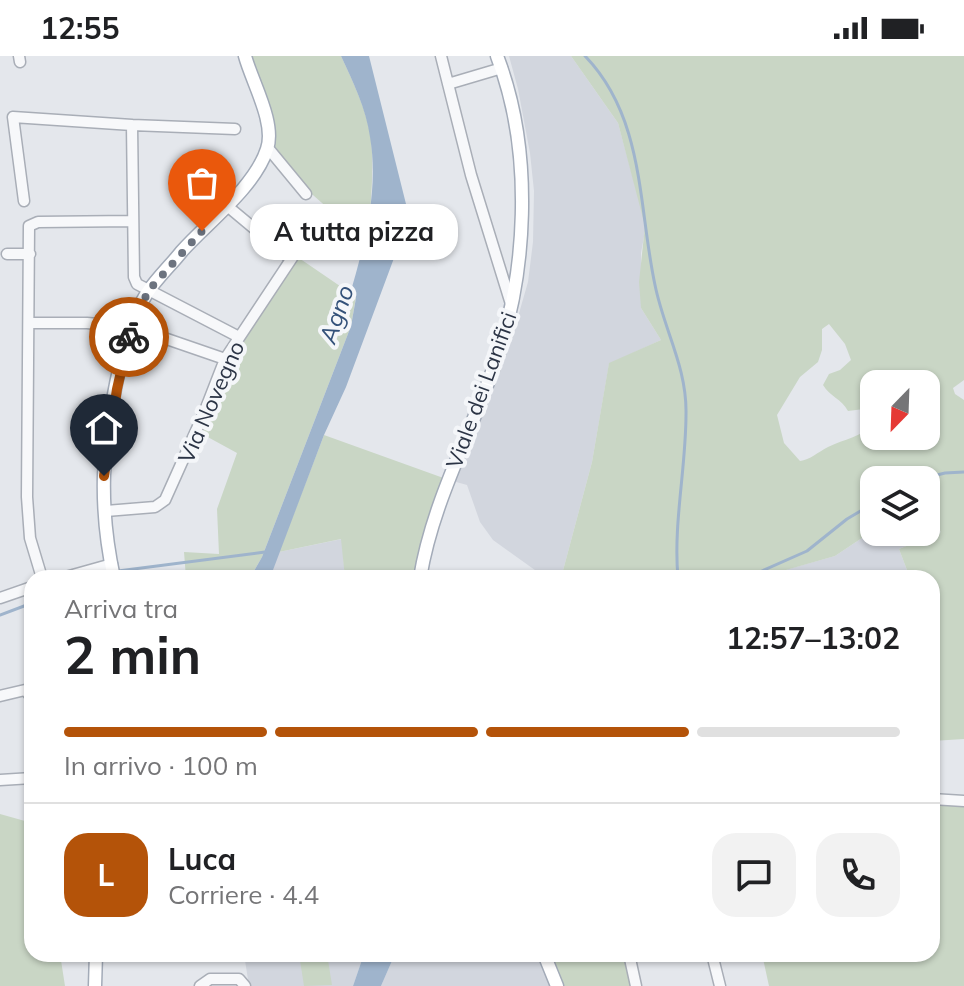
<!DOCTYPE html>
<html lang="it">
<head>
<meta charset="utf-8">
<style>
  body { margin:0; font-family:Mulish,sans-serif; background:#f2f2f2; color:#202124; height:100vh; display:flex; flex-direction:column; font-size:30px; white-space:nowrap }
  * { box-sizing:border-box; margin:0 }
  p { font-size:26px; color:#757577 }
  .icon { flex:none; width:44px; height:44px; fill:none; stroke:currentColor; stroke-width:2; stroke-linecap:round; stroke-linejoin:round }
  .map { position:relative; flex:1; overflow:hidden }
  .panel { position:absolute; left:24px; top:514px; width:916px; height:392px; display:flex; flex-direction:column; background:#fff; border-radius:24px; box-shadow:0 2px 6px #0004 }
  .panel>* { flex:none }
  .needle { width:52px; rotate:203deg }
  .tools { position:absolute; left:860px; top:314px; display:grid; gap:16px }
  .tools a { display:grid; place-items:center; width:80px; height:80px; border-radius:16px; background:#fff; box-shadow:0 2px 6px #0004; font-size:40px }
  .pin { position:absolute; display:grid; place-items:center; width:68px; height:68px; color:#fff; margin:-82px -34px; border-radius:50% 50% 50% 0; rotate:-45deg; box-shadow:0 0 8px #0007 }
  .pin .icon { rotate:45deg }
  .courier { position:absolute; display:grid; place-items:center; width:80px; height:80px; margin:-40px; border:6px solid #b45309; border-radius:50%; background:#fff; color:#222; box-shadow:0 2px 10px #0007 }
  .bubble { position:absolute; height:56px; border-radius:24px; background:#fff; box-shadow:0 2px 6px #0004; font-size:26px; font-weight:700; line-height:56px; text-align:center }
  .head em { font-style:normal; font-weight:700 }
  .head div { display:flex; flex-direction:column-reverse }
  .head { display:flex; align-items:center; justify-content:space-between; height:136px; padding:0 40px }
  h1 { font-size:52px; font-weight:700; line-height:60px }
  .bar { display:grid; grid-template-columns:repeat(4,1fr); gap:12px 8px; align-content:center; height:96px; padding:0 40px }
  .bar i { height:10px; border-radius:6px; background:#e0e0e0 }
  .bar .active { background:#b45309 }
  .bar p { grid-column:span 4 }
  .line { display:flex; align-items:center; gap:20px; padding:0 40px; border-top:2px solid #e0e0e0 }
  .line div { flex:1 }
  .round { display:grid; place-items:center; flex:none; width:84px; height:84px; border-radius:24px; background:#f2f2f2 }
  .status { display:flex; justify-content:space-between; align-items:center; height:56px; padding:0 40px; background:#fff; direction:ltr }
  .status svg { height:22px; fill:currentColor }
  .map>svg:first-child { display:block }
  .built { fill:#d2d6de }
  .green { fill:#c9d6c5; fill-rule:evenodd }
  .water { fill:#9fb4cc }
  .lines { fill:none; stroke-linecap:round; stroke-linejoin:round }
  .stream { stroke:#9fb4cc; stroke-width:3 }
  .minor-casing { stroke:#a9aeb7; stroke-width:13 }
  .major-casing { stroke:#a3abb8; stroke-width:15 }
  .minor { stroke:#f7f8fa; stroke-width:10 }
  .major { stroke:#fff; stroke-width:12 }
  .done { stroke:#6c737f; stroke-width:8; stroke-dasharray:0 14.4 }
  .route { stroke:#b45309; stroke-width:10 }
  .labels { text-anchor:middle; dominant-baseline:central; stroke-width:8; stroke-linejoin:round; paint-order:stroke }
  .street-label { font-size:22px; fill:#2b3445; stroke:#f4f6f9 }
  .water-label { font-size:24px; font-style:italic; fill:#34527a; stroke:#f4f6f9 }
</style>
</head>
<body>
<div class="status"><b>12:55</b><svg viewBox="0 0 49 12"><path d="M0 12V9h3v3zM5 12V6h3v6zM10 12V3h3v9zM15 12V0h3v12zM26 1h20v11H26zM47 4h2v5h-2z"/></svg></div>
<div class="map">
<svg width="964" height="930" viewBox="0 0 964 930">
  <rect width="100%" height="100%" fill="#e4e7ec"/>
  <path class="built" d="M509 0H571L618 67 646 170 641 197V252L661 284 609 308 592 406 561 522H546L493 484 480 466 467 429 449 424 490 328 511 285 528 226 533 186 534 135 530 97 518 33Z
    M926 463 941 476 899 493 910 522H792L785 514 835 500 874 474V476H926Z
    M342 483 345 522H270L279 496Z
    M244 898H364L353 930H249Z
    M395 898H541L555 930H381Z"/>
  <path class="green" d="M246 0H341C353 26 367 54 371 83 374 112 371 143 369 172L330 154 264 96 267 71Z
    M571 0H964V324L953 332 955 338 964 344V683L932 685V522H910L899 493 941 476 926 463V424H874V474L835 500 786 514 792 522H561L592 406 609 307 661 284 641 252 639 226 645 170 618 67ZM829 268 845 288 851 304 840 314 829 318 823 329C830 341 841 342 848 355L864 353 874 365V328H926V380H874V368C860 381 845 383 828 391 818 396 810 404 800 405L784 387 777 359 800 321 818 306 822 294V273Z
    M296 200 356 241 351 270 262 501 250 522H186L184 496 219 498 217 453 237 397 193 373 212 329Z
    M324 379 449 424 422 522H345L341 483 279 496Z
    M932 744 964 745V930H769L762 898H932Z
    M0 758 32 767V898H60L65 930H0Z
    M299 898H327L332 929 304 930Z
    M541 898H631L637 930H555Z"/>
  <path class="water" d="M341 0H369L407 152 400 186 346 331 324 379 270 522H250L262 501 351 270 356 242 350 238C365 187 379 134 370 81 366 52 353 26 341 0Z
    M364 898H395L381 930H353Z"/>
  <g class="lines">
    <path class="stream" d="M585 0C645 62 638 150 655 229 664 274 687 311 686 358 686 413 673 468 678 522
      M917 424 945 417 964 416
      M118 515 265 496
      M100 522 111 518
      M746 522 807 495 847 463 874 447
      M0 559 32 547"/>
    <g class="minor-casing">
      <path id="minor" d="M19 0 20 6
        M441 0 471 119 511 248
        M448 28 502 12
        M132 69 235 73
        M268 92 306 138
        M24 145 13 61 132 69 134 221 137 228 239 281
        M226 149 287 200
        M7 198H30
        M30 267H87L132 271 225 303
        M106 455 155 451 165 444 204 357 225 303 294 199
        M42 522 30 482 27 441 29 170 38 166 133 165
        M62 522 112 508
        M0 542 32 531
        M0 640 25 634 32 642
        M0 724 32 722
        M932 743 964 745
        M629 898 636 930
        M712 898 720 930
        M200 930 210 923H239L245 930"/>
    </g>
    <g class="major-casing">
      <path id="major" d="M114 522C107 490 103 452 104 419 106 370 121 279 147 237 157 222 171 209 182 195 208 166 255 131 267 93 276 67 252 26 245 0
        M420 522C432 449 467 385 492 316 528 221 534 96 497 0
        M544 898 557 930
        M95 930 96 898"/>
    </g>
    <use href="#minor" class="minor"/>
    <use href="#major" class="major"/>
  </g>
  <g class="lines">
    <path class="done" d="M129 281 148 235 202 175"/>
    <path class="route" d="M104 420 117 333 129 281"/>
  </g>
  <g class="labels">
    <g class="street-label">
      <text transform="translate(481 334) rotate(-70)">Viale dei Lanifici</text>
      <text transform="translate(211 346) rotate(-66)">Via Novegno</text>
    </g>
    <g class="water-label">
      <text transform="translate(336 258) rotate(-71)">Agno</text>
    </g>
  </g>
</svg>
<div class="tools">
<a><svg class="needle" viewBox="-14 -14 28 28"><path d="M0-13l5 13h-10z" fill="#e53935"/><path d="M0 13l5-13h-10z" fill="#757577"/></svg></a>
<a><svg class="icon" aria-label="layers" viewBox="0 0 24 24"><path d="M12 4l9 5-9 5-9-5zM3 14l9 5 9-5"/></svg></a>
</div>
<div class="pin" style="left:202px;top:175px;background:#ea580c"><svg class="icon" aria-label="bag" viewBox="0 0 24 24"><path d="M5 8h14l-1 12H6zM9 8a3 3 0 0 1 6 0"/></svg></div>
<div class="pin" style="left:104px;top:420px;background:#1f2937"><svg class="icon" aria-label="home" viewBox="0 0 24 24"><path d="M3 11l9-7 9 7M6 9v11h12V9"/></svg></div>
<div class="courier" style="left:129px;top:281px"><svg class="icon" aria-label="bike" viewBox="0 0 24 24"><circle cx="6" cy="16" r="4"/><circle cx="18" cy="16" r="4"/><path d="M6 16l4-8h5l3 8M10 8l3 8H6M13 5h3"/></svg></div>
<div class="bubble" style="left:250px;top:148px;width:208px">A tutta pizza</div>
<section class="panel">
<div class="head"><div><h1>2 min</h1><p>Arriva tra</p></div><em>12:57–13:02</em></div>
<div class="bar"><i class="active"></i><i class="active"></i><i class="active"></i><i></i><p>In arrivo · 100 m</p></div>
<div class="line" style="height:144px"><b class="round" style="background:#b45309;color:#fff">L</b><div><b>Luca</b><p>Corriere · 4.4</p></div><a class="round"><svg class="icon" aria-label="chat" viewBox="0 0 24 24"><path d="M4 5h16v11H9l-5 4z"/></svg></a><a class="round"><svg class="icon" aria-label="phone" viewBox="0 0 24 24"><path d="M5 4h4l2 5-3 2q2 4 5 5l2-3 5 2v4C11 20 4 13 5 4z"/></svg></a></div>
</section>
</div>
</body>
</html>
